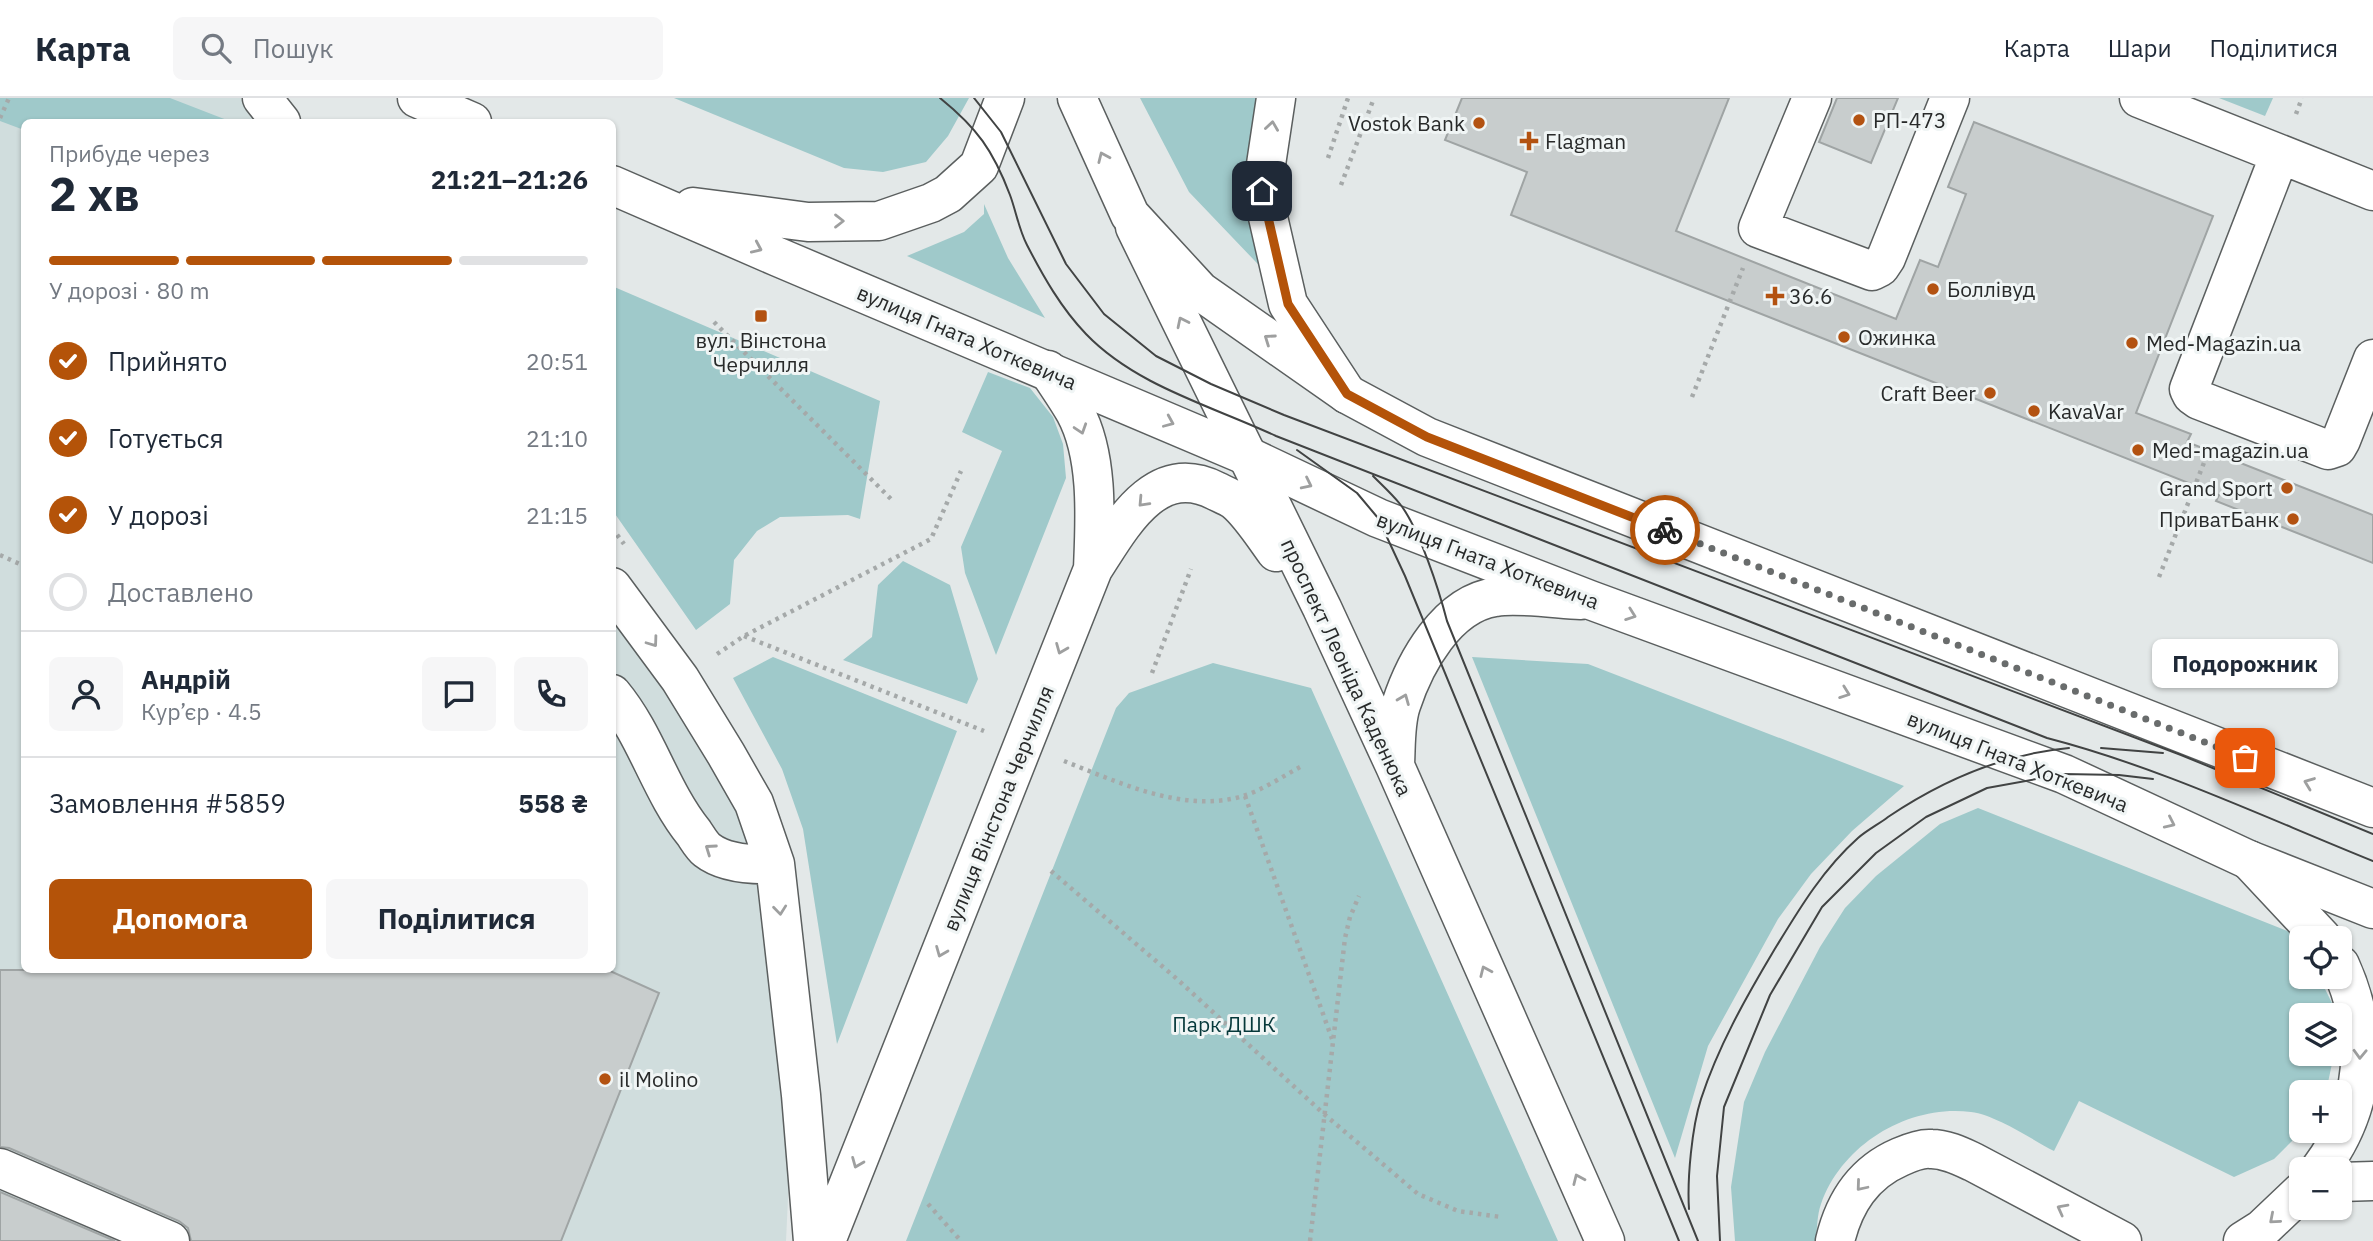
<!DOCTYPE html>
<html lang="uk">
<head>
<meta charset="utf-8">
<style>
  body { margin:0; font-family:"IBM Plex Sans",sans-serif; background:#f6f6f7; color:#1f2937; height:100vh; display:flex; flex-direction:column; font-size:26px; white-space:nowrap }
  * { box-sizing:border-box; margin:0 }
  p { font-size:23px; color:#747a83 }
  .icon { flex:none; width:38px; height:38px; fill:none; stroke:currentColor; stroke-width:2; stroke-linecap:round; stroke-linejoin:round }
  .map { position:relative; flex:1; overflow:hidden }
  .drawer { position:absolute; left:21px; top:21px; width:595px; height:854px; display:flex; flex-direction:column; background:#fff; border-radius:10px; box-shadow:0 2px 5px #0004 }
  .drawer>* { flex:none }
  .controls { position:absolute; left:2289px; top:828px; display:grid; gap:14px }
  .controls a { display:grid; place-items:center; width:63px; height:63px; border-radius:10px; background:#fff; box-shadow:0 2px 5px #0004; font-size:35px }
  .pin { position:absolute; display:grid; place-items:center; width:60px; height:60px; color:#fff; margin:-30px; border-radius:14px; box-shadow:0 4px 10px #0006 }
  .courier { position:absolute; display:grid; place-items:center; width:70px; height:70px; margin:-35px; border:5px solid #b45309; border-radius:50%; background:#fff; color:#222; box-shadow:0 2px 9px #0007 }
  .bubble { position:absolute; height:49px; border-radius:10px; background:#fff; box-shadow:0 2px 5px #0004; font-size:23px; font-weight:800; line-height:49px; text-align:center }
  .overview em { font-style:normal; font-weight:800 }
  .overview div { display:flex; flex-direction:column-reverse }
  .overview { display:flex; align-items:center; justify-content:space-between; height:119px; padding:0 28px }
  h1 { font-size:46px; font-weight:800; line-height:52px }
  .bar { display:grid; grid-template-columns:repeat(4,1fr); gap:10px 7px; align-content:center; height:84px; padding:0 28px }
  .bar i { height:9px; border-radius:5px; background:#e0e1e3 }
  .bar .active { background:#b45309 }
  .bar p { grid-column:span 4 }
  .line { display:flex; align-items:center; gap:18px; padding:0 28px; border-top:2px solid #e0e1e3 }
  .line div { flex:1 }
  .round { display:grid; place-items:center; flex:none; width:74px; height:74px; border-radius:10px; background:#f6f6f7 }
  ol { padding:0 28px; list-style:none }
  li { display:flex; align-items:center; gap:21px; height:77px }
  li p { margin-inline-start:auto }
  li .icon { padding:7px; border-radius:50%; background:#b45309; color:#fff; stroke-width:4 }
  li:last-child { color:#747a83 }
  li i { width:38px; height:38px; border:4px solid #e0e1e3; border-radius:50% }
  .primary-button { display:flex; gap:14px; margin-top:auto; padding:14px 28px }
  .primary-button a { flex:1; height:80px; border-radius:10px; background:#b45309; color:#fff; font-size:28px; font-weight:800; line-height:80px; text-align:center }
  .primary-button a+a { background:#f6f6f7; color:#1f2937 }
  header { display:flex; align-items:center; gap:42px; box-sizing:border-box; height:98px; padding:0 35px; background:#fff; border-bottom:2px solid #e0e1e3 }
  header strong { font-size:33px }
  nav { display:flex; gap:38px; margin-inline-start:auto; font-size:24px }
  .search { width:490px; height:63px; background:#f6f6f7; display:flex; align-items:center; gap:18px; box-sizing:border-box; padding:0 24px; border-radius:10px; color:#747a83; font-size:26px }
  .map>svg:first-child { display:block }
  .built { fill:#d0dddd }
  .green { fill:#9fc9ca }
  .building { fill:#c8cdcd; stroke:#9fa4a4; stroke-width:2 }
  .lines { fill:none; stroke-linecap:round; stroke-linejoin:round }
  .minor-casing { stroke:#5b5f5f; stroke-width:41 }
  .highway-casing { stroke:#5b5f5f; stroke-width:41 }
  .path { stroke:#a5a9a9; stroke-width:4.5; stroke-dasharray:3.5 5; stroke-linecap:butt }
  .minor { stroke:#fff; stroke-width:38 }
  .highway { stroke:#fff; stroke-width:38 }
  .tram { stroke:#414343; stroke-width:2 }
  .oneway { stroke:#9e9f9f }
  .done { stroke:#696c6c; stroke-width:7; stroke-dasharray:0 12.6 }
  .route { stroke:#b45309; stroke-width:9 }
  .poi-dot { fill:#b35211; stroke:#f0f5f5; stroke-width:2.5 }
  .labels { text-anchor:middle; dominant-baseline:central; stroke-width:6; stroke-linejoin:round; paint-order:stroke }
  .poi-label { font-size:21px; fill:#282a2a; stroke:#f0f5f5; text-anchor:start }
  .street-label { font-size:21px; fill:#282a2a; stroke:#f0f5f5 }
  .park-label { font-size:21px; fill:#05383a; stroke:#f0f5f5 }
</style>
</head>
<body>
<header>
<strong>Карта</strong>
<div class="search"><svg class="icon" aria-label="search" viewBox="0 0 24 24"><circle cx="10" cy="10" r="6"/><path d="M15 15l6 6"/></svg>Пошук</div>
<nav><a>Карта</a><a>Шари</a><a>Поділитися</a></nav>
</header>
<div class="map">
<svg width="2373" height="1143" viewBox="0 0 2373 1143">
  <rect width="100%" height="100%" fill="#e3e8e8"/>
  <path class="built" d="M0 0H241L261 24H24V872H612L613 505 661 571 760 755 791 1037 786 1143H0Z"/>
  <path class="green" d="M0 0H170L232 24H24V32L0 23Z
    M674 0H969L948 38 926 64 883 74 844 70Z
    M1140 0H1262L1275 184 1189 94Z
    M2219 0H2273L2265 18Z
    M984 106 1008 160 1045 220 907 158 964 134 984 116Z
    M612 188 880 303 860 421 848 417 780 419 757 433 734 462 730 506 696 532 613 413Z
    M988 274 1030 290 1053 319 1063 346 1066 380 996 557 965 475 961 449 1002 353 962 334Z
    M903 463 950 487 978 581 967 606 843 562 872 539 878 487Z
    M773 559 957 633 837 946 803 731 782 671 733 580Z
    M1472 559 1588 566 1904 688 1852 733 1811 776 1778 821 1708 948 1675 1060Z
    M1213 565 1311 590 1558 1143H906L1116 610 1129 595Z
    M1978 710 2290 834 2301 848V878L2319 879 2333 907V917H2301V956H2334L2326 994H2301L2302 1033 2274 1061 2234 1079 2079 1003 2054 1053C2031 1041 1996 1017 1971 1014 1909 1006 1842 1046 1821 1106 1817 1117 1817 1131 1816 1143H1735L1731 1089 1744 1004 1765 954 1820 849 1845 810 1876 778 1940 726Z"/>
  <path class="building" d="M1462 0H1729L1676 133 1896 221 1920 162 1938 169 1966 96 1948 89 1974 24 2213 118 2136 315 2191 336 2187 344 2373 417V465L2216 403 2219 397 1511 117 1527 74 1445 42Z
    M1837 0H1898L1871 65 1819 44Z
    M0 872H608L659 895 561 1143H191L188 1130 179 1123 9 1050 0 1049Z
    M0 1094 115 1143H0Z"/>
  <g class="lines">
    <g class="minor-casing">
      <path id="minor" d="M262 0 281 24
        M1276 0 1262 93 1288 206 1347 296
        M1812 0 1758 130 1872 173 1880 169 1886 160 1950 0
        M2139 0 2373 93
        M2280 56 2189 291 2192 297 2199 302 2328 352 2337 349 2341 342 2373 261
        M1135 129 1322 510 1395 668 1605 1143
        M1093 471C1121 428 1155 362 1216 393 1222 396 1230 399 1235 403 1249 414 1265 439 1276 454
        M612 489 680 581 726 656 754 705 775 766 801 997 813 1143
        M612 596C647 638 660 693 694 735 698 741 702 748 707 752 725 766 753 767 775 766
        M1395 666C1396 648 1395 625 1401 607 1415 564 1447 506 1495 499 1517 495 1558 501 1581 502
        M2249 762 2322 840
        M0 1070 170 1143
        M2320 1071C2367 1008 2372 937 2340 867
        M2340 1084 2373 1083
        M826 1143 1093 471C1095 422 1099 358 1075 314 1067 300 1057 286 1048 272
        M1835 1143C1844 1105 1863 1075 1900 1059 1909 1055 1921 1050 1931 1051 1946 1051 1960 1058 1973 1064L2122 1143
        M2243 1143 2262 1131 2301 1094"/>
    </g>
    <g class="highway-casing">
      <path id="highway" d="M417 0 472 24
        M1077 0 1130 117 1200 193 1347 296 1427 339 2373 710
        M612 87 778 159 1245 357 1378 420 1590 502 2064 676 2249 762 2373 811
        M693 109 808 124 879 123 931 105 948 96 979 68 1005 0"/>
    </g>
    <path class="path" d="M2296 16 2302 0
      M0 20 9 0
      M1328 60 1348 0
      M1341 87 1374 0
      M714 224 893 403
      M1692 299 1743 170
      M612 430 624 446
      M0 457 24 468
      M2159 479 2209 352
      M744 538 984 633
      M717 556 744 538 931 441 961 373
      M1152 575 1191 471
      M1064 663C1118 684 1184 716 1243 698 1263 692 1283 678 1302 668
      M1245 698 1332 941
      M1051 773 1177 881 1324 1016 1418 1096 1458 1113 1501 1119
      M928 1106 961 1143
      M1310 1143 1345 840 1350 819 1359 798"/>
    <use href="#minor" class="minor"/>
    <use href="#highway" class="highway"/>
    <path class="tram" d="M940 0C977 30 993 52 1010 97 1016 113 1019 132 1027 147 1043 178 1061 210 1086 236 1136 288 1212 308 1276 338L2047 640C2159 669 2266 720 2373 763
      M974 0 1001 34 1066 166 1104 216 1156 258 1211 286 1284 317 2181 657 2373 736
      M1297 352 1357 395 1378 420 1405 478 1679 1143
      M1373 378C1382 387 1392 396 1400 406 1419 430 1439 492 1447 523L1698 1143
      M2101 650 2163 655
      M1689 1111C1687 1081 1692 1029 1701 1001 1718 949 1745 901 1773 854 1798 813 1822 772 1858 740 1867 732 1879 726 1888 719 1943 682 2004 656 2069 650
      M1720 1143 1717 1078 1724 1009 1770 897 1822 809 1876 755 1926 719 1987 690 2064 676 2119 677 2153 681"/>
  </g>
  <defs><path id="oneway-chevron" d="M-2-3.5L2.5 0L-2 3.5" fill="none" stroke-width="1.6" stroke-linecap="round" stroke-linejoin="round" transform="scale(1.75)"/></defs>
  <g class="oneway">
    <use href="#oneway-chevron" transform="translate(1272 28) rotate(-82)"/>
    <use href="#oneway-chevron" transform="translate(1103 59) rotate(-114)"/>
    <use href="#oneway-chevron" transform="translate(839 123)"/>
    <use href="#oneway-chevron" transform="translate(757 150) rotate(24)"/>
    <use href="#oneway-chevron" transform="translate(1182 224) rotate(-116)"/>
    <use href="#oneway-chevron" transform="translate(1269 241) rotate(-145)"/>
    <use href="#oneway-chevron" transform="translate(1169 324) rotate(23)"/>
    <use href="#oneway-chevron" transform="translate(1081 331) rotate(72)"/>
    <use href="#oneway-chevron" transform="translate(1307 386) rotate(26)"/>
    <use href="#oneway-chevron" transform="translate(1143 404) rotate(133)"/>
    <use href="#oneway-chevron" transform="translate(1631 517) rotate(20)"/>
    <use href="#oneway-chevron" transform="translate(653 544) rotate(54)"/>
    <use href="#oneway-chevron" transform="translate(1061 551) rotate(112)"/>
    <use href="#oneway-chevron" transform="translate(1845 595) rotate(20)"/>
    <use href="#oneway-chevron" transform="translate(1404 601) rotate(-68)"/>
    <use href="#oneway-chevron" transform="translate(2309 685) rotate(-159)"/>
    <use href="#oneway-chevron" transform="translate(2170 725) rotate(25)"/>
    <use href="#oneway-chevron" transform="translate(710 751) rotate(-145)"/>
    <use href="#oneway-chevron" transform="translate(780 812) rotate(84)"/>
    <use href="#oneway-chevron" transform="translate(941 854) rotate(112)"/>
    <use href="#oneway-chevron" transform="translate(1485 873) rotate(-114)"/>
    <use href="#oneway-chevron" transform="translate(2360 956) rotate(92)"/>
    <use href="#oneway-chevron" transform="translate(857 1065) rotate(112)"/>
    <use href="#oneway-chevron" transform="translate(1578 1081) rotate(-114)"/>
    <use href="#oneway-chevron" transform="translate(1861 1088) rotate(130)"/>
    <use href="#oneway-chevron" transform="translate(2062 1111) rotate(-152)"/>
    <use href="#oneway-chevron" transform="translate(2274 1121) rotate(139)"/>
  </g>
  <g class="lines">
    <path class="done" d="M1665 432 2245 660"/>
    <path class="route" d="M1262 93 1288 206 1347 296 1427 339 1665 432"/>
  </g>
  <g class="poi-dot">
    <circle cx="1859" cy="22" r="7"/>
    <circle cx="1479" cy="25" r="7"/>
    <path d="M1525.5 32.5h7v7h7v7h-7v7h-7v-7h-7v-7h7z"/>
    <circle cx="1933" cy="191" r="7"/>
    <path d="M1771.5 187.5h7v7h7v7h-7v7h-7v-7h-7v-7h7z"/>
    <rect x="754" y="211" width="14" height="14" rx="3.5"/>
    <circle cx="1844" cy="239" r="7"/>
    <circle cx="2132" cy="245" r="7"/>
    <circle cx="1990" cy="295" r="7"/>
    <circle cx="2034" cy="313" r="7"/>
    <circle cx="2138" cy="352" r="7"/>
    <circle cx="2287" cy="390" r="7"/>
    <circle cx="2293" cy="421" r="7"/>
    <circle cx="605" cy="981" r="7"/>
  </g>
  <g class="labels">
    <g class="poi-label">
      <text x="1873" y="22">РП-473</text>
      <text x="1465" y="25" text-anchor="end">Vostok Bank</text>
      <text x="1545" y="43">Flagman</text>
      <text x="1947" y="191">Боллівуд</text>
      <text x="1789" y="198">36.6</text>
      <text x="1858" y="239">Ожинка</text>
      <text x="761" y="242" text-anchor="middle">вул. Вінстона<tspan x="761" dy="24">Черчилля</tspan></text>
      <text x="2146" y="245">Med-Magazin.ua</text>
      <text x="1976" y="295" text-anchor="end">Craft Beer</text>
      <text x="2048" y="313">KavaVar</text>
      <text x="2152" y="352">Med-magazin.ua</text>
      <text x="2273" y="390" text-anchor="end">Grand Sport</text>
      <text x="2279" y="421" text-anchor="end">ПриватБанк</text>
      <text x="619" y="981">il Molino</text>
    </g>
    <g class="street-label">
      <text transform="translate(967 239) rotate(23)">вулиця Гната Хоткевича</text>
      <text transform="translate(1488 462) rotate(21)">вулиця Гната Хоткевича</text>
      <text transform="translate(1347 569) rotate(65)">проспект Леоніда Каденюка</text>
      <text transform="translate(2018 663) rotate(22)">вулиця Гната Хоткевича</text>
      <text transform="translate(998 710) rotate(-68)">вулиця Вінстона Черчилля</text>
    </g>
    <g class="park-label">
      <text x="1224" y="926">Парк ДШК</text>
    </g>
  </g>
</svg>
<div class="controls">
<a><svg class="icon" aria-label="locate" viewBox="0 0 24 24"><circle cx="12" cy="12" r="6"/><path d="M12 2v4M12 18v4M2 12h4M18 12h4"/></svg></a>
<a><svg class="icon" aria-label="layers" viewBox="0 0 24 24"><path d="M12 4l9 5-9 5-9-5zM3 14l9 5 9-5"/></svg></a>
<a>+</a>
<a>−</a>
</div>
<div class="pin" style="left:2245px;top:660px;background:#ea580c"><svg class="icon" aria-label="bag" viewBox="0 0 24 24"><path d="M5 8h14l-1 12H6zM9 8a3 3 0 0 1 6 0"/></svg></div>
<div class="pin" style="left:1262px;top:93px;background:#1f2937"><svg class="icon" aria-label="home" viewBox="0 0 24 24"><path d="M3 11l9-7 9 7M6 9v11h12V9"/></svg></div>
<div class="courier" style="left:1665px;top:432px"><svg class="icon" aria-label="bike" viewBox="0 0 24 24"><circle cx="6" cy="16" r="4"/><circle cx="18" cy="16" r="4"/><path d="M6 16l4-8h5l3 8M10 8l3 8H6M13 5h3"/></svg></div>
<div class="bubble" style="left:2152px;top:541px;width:186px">Подорожник</div>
<section class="drawer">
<div class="overview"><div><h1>2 хв</h1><p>Прибуде через</p></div><em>21:21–21:26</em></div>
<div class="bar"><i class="active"></i><i class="active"></i><i class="active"></i><i></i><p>У дорозі · 80 m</p></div>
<ol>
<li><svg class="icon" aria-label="check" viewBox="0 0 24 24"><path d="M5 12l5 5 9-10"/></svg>Прийнято<p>20:51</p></li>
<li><svg class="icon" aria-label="check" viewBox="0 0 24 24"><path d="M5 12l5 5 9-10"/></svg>Готується<p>21:10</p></li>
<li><svg class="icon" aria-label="check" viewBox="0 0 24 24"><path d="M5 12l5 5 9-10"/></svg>У дорозі<p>21:15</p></li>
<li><i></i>Доставлено</li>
</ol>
<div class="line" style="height:126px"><a class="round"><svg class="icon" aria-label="person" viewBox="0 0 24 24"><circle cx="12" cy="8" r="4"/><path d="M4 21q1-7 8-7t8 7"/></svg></a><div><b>Андрій</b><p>Кур’єр · 4.5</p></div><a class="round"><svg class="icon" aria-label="chat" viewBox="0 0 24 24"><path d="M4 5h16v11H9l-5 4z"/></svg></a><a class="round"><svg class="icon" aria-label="phone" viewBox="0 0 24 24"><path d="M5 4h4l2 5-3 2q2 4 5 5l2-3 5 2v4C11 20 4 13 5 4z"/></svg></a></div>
<div class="line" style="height:91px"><div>Замовлення #5859</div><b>558 ₴</b></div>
<div class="primary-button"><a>Допомога</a><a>Поділитися</a></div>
</section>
</div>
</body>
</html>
